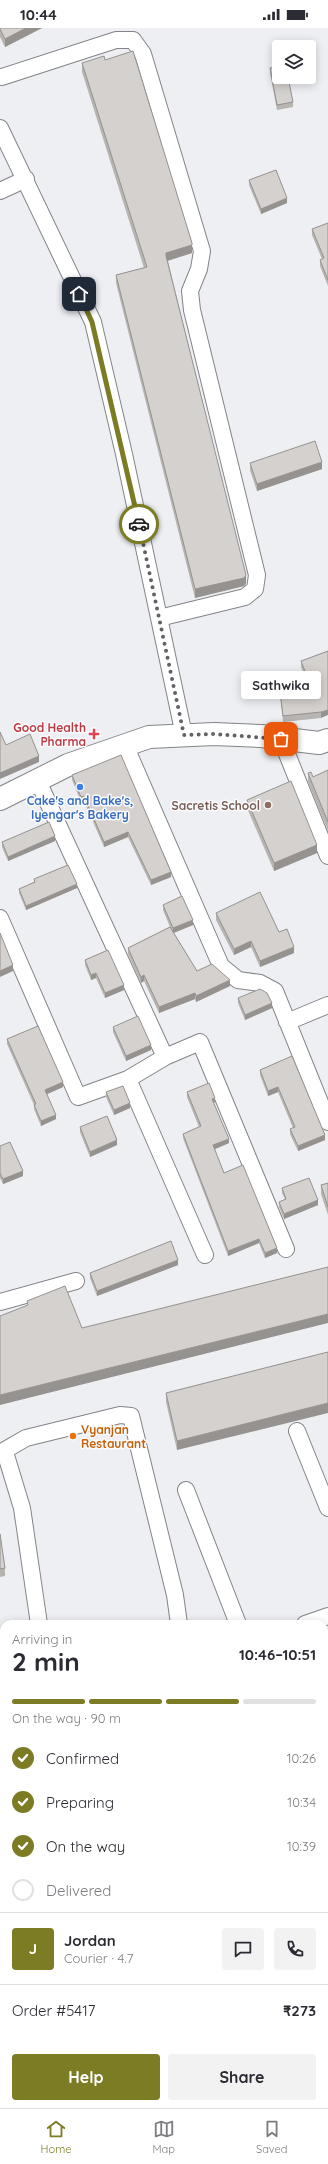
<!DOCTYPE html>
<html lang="en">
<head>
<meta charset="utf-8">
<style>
  body { margin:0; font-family:Quicksand,sans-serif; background:#f2f2f3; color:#2b2b33; height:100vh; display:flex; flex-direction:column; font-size:15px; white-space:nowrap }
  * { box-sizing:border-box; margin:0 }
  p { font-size:13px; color:#7c7c81 }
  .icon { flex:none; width:22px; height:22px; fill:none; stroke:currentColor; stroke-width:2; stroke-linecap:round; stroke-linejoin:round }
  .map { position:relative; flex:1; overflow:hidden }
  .side { position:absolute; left:0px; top:1592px; width:328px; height:488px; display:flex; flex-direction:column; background:#fff; border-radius:12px 12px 0 0; box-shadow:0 2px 10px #0003 }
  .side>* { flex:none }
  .controls { position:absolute; left:272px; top:12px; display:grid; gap:8px }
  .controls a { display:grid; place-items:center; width:44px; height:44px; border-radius:4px; background:#fff; box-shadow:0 2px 10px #0003; font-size:20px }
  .pin { position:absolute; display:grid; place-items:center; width:34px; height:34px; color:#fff; margin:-17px; border-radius:8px; box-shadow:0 2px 6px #0006 }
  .courier { position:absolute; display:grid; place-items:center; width:40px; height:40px; margin:-20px; border:3px solid #7b7c24; border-radius:50%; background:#fff; color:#222; box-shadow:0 1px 5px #0007 }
  .bubble { position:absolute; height:28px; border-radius:4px; background:#fff; box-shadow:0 2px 10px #0003; font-size:13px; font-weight:800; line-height:28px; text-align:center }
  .overview em { font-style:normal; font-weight:800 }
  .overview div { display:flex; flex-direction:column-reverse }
  .overview { display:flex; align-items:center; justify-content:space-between; height:68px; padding:0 12px }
  h1 { font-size:26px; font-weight:800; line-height:30px }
  .bar { display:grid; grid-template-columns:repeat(4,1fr); gap:6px 4px; align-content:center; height:48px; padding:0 12px }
  .bar i { height:5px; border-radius:3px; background:#e1e1e2 }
  .bar .current { background:#7b7c24 }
  .bar p { grid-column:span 4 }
  .line { display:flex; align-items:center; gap:10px; padding:0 12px; border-top:1px solid #e1e1e2 }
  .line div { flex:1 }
  .round { display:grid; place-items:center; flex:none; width:42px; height:42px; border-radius:4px; background:#f2f2f3 }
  ol { padding:0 12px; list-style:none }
  li { display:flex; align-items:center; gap:12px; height:44px }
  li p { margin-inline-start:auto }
  li .icon { padding:4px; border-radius:50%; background:#7b7c24; color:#fff; stroke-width:4 }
  li:last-child { color:#7c7c81 }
  li i { width:22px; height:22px; border:2px solid #e1e1e2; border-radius:50% }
  .button { display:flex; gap:8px; margin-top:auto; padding:8px 12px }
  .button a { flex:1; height:46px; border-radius:4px; background:#7b7c24; color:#fff; font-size:16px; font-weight:800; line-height:46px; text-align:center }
  .button a+a { background:#f2f2f3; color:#2b2b33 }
  .status { display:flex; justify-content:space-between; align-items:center; height:28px; padding:0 20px; background:#fff; direction:ltr }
  .status svg { height:11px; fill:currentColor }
  .menu { display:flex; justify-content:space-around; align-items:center; height:56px; border-top:1px solid #e1e1e2; background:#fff; font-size:11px; color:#7c7c81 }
  .menu a { display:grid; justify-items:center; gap:2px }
  .menu .current { color:#7b7c24 }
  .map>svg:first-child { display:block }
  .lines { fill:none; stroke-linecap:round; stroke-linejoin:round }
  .street-casing { stroke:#828487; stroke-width:18 }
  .secondary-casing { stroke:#828487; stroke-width:24 }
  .street { stroke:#fff; stroke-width:16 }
  .secondary { stroke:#fff; stroke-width:22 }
  .wall { fill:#b7b4b1 }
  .shaded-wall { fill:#959290 }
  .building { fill:#d5d1ce; stroke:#959290 }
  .done { stroke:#616265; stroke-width:4; stroke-dasharray:0 7.2 }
  .route { stroke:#7b7c24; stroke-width:5 }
  .health-dot { fill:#e0444e; stroke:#fbfcff; stroke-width:1.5 }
  .shop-dot { fill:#3f7fe0; stroke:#fbfcff; stroke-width:1.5 }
  .education-dot { fill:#8d6e63; stroke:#fbfcff; stroke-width:1.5 }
  .food-dot { fill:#e8710a; stroke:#fbfcff; stroke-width:1.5 }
  .labels { text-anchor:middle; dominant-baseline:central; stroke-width:3; stroke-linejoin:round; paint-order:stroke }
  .health-label { font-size:12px; font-weight:bold; fill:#be3a42; stroke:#fbfcff; text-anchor:end }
  .shop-label { font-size:12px; font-weight:bold; fill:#366cbe; stroke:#fbfcff }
  .education-label { font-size:12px; font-weight:bold; fill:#785e54; stroke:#fbfcff; text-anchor:end }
  .food-label { font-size:12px; font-weight:bold; fill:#c56008; stroke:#fbfcff; text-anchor:start }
</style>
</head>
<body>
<div class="status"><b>10:44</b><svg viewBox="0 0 49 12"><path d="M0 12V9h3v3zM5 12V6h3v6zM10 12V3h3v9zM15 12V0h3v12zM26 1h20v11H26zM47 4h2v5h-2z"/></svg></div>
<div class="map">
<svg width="328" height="2080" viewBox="0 0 328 2080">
  <rect width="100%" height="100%" fill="#edeff3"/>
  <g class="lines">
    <g class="street-casing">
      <path id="street" d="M2 49 116 12H133L143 26 202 223 199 241 190 263 192 282 257 547 255 561 245 569 159 590
        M0 100 93 294 124 426 184 707
        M0 163 26 151
        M281 711 328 828
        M125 717 221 938 238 952 260 955 275 963 328 1094
        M38 753 165 1029 128 1051 205 1227
        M0 890 78 1069 128 1051
        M287 994 328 977
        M165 1029 200 1014 286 1221
        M0 1274 76 1253
        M297 1403 328 1480
        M5 1424 22 1480 39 1596
        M0 1425 26 1410 120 1387 131 1388 175 1567 179 1596
        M186 1462 238 1596
        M305 1596 328 1588
        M324 1665 328 1675
        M0 1892 4 1903
        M324 1963 328 1972
        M43 2076 45 2080
        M147 2076 148 2080
        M262 2076 264 2080
        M10 2080 20 2076"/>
    </g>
    <g class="secondary-casing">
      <path id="secondary" d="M0 771 68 737 149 709 214 706 261 708 319 715 328 712"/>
    </g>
    <use href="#street" class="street"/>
    <use href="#secondary" class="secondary"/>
  </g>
  <path class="wall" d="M0 0H42L5 19 0 9Z
    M105 32 192 224V225L168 233 246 555 244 558 195 570 116 255V247L144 240 82 44V35Z
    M270 40 293 74V79L277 82 270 45Z
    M249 152 287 175 261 186 249 157Z
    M328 195V258L320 238V232L322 231 312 207V201Z
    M250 435 322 441 257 463 250 442Z
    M328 623 321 690 283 694 280 664 310 661 301 639V633Z
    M328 742V803L308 754V745L313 749Z
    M72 747 171 844V849L151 857 128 809 104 819 84 773 81 774 72 752Z
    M247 772 317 825 274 843 247 780Z
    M55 813 8 833 2 819V814Z
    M34 851 77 860 26 882 19 865V861L34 854Z
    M163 877 193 897 174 905 197 943 230 958 196 974 195 971 159 985 144 953 141 955 128 926V920L170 899 163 882Z
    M216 885 279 904 294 925 260 939 251 919 234 927 216 892Z
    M85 932 124 962 105 970 96 950 91 952 85 937Z
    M238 970 272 980 245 992 238 975Z
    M113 999 151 1022 126 1033 113 1004Z
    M7 1011 63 1059 47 1066 56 1091 41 1098 34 1081V1077L7 1016Z
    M292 1028 325 1112 298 1123 290 1106V1101L293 1100 278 1064 268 1068 260 1047V1042Z
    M106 1064 130 1080 114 1087 106 1069Z
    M187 1064 215 1074 214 1075 229 1115 214 1121 224 1145 277 1225 265 1230 259 1215 228 1228 183 1110V1106L199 1099 187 1069Z
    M80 1099 117 1117 90 1129 80 1104Z
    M0 1118 23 1148 3 1156 0 1150Z
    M328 1155V1187L321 1166V1157Z
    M282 1160 318 1177 284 1191 279 1179V1174L285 1171 282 1165Z
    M178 1237 97 1268 90 1250V1245Z
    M328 1324 177 1422 166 1374V1365Z
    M0 1506 5 1540V1548L0 1549Z
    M328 1764V1795L324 1786V1766Z
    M4 1839V1884L1 1883H0V1872L2 1871 0 1867V1841Z
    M328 1880V1898L324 1889V1882Z"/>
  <path class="shaded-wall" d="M26 0H42L5 19V11Z
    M287 170V175L261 186V181Z
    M192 215V225L166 233V225Z
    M322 434V441L257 463V456Z
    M246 547V555L244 558 195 570V561Z
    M328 682V687L321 690V684Z
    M39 728V734L0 751V745Z
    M84 768V773L81 774V769Z
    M128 804V809L104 819V814Z
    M55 808V813L8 833V829Z
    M317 817V825L274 843V835Z
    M171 844V849L151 857V852Z
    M77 856V860L26 882V878Z
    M193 892V897L173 905V900Z
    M251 913V919L234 927V921Z
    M294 919V925L260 939V933Z
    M13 937V943L0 949V943Z
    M96 945V950L91 952V947Z
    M144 947V953L141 955V949Z
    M230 952V958L196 974V968Z
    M124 957V962L105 970V965Z
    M195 965V971L159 985V979Z
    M272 975V980L245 992V987Z
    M151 1017V1022L126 1033V1028Z
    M63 1054V1059L45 1067V1062Z
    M278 1059V1064L268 1068V1063Z
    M215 1070V1074L212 1076V1071Z
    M130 1075V1080L114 1087V1082Z
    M56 1087V1091L41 1098V1093Z
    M325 1107V1112L298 1123V1118Z
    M229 1111V1115L213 1122V1117Z
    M117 1112V1117L90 1129V1124Z
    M23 1143V1148L3 1156V1151Z
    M318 1172V1177L284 1191V1186Z
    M259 1211V1215L228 1228V1223Z
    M277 1220V1225L265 1230V1225Z
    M178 1232V1237L97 1268V1263Z
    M328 1286V1295L0 1377V1367Z
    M328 1375V1385L177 1422V1413Z
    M328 1718V1723L324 1725V1720Z
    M4 1763V1771L0 1772V1764Z
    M328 1822V1828L324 1830V1824Z
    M0 1877H1V1883H0Z
    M4 2025V2030L0 2032V2027Z"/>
  <path class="building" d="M0 0H26L5 11 0 1Z
    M133 23 192 215V217L166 225V228L246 547 244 550 195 561 116 247 147 239 82 35 104 28 105 32Z
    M279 38V49H288L293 74 277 77 270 40Z
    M276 142 287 170 261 181 249 152Z
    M328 195V252L320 232 324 230 312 201Z
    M315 413 322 434 257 456 250 435Z
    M328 623V682L321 684 283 688 280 664 312 661 301 633Z
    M0 704 6 717 30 706 39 728 0 745Z
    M121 727 171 844 151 852 128 804 104 814 84 768 81 769 72 747Z
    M328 742V794L308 745 311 744 313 749Z
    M291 753 317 817 274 835 247 772Z
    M49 794 55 808 8 829 2 814Z
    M68 837 77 856 26 878 19 861 35 854 34 851Z
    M260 864 279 904 287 901 294 919 260 933 251 913 234 921 216 885Z
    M182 868 193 892 173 900 163 877Z
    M170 899 197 943 212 936 230 952 196 968 195 965 159 979 144 947 141 949 128 920Z
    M0 905 13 937 0 943Z
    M108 922 124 957 105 965 96 945 91 947 85 932Z
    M260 961 267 965 272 975 245 987 238 970Z
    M138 988 151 1017 126 1028 113 999Z
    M38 998 63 1054 45 1062 56 1087 41 1093 34 1077 36 1076 7 1011Z
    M292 1028 325 1107 298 1118 290 1101 295 1099 278 1059 268 1063 260 1042Z
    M209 1055 215 1070 212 1071 229 1111 213 1117 224 1145 243 1137 277 1220 265 1225 259 1211 228 1223 183 1106 201 1098 187 1064Z
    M123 1058 130 1075 114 1082 106 1064Z
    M107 1088 117 1112 90 1124 80 1099Z
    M10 1114 23 1143 3 1151 0 1145V1118Z
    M309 1150 318 1172 284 1186 279 1174 286 1171 282 1160Z
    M328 1155V1179L321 1157Z
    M171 1213 178 1232 97 1263 90 1245Z
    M328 1239V1286L0 1367V1288L28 1277 27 1273 65 1258 82 1300Z
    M328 1324V1375L177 1413 166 1365Z
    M0 1506 5 1540 0 1541Z
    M3 1669 4 1671V1763L0 1764V1670Z
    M324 1686 328 1695V1718L324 1720Z
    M328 1764V1789L324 1780V1766Z
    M328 1801V1822L324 1824V1803Z
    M4 1839V1878L1 1877H0V1872L4 1870 0 1862V1841Z
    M328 1880V1892L324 1883V1882Z
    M4 1982V2025L0 2027V1984Z"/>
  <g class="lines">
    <path class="done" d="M139 496 184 707 214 706 281 711"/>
    <path class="route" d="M79 266 92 294 139 496"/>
  </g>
  <path class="health-dot" d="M92 700h4v4h4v4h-4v4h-4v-4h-4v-4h4z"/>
  <circle class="shop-dot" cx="80" cy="759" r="4"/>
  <circle class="education-dot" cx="268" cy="777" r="4"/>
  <circle class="food-dot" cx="73" cy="1408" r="4"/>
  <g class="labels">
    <g class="health-label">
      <text x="86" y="699">Good Health<tspan x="86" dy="14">Pharma</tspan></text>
    </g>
    <g class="shop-label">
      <text x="80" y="772">Cake's and Bake's,<tspan x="80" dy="14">Iyengar's Bakery</tspan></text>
    </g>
    <g class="education-label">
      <text x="260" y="777">Sacretis School</text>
    </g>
    <g class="food-label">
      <text x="81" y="1401">Vyanjan<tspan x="81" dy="14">Restaurant</tspan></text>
    </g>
  </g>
</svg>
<div class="controls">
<a><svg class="icon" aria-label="layers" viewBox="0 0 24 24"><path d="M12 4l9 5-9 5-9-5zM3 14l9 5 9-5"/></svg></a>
</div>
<div class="pin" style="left:281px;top:711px;background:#ea580c"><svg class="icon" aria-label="bag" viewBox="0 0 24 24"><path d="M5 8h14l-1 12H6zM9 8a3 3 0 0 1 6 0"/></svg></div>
<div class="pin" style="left:79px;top:266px;background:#1f2937"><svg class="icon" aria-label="home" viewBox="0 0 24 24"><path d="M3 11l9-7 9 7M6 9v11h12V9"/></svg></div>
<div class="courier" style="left:139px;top:496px"><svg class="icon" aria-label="car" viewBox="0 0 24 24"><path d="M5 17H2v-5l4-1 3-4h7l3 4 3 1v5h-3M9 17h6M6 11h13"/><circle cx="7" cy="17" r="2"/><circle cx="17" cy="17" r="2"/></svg></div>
<div class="bubble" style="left:241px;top:643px;width:80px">Sathwika</div>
<section class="side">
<div class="overview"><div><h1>2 min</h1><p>Arriving in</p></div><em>10:46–10:51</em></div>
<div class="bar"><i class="current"></i><i class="current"></i><i class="current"></i><i></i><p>On the way · 90 m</p></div>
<ol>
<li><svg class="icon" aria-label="check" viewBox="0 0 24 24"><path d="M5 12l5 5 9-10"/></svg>Confirmed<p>10:26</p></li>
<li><svg class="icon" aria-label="check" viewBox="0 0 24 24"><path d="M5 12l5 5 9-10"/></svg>Preparing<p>10:34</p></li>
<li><svg class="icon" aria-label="check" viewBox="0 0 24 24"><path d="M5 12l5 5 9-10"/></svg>On the way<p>10:39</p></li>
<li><i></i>Delivered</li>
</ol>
<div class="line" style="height:72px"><b class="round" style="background:#7b7c24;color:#fff">J</b><div><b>Jordan</b><p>Courier · 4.7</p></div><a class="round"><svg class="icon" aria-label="chat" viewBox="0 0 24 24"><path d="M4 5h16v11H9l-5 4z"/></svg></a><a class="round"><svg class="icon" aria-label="phone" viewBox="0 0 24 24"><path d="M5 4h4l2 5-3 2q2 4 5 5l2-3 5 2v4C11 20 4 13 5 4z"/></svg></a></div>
<div class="line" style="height:52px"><div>Order #5417</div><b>₹273</b></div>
<div class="button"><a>Help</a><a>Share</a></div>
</section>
</div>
<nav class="menu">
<a class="current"><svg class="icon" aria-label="home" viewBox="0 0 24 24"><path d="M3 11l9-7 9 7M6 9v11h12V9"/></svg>Home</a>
<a><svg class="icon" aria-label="map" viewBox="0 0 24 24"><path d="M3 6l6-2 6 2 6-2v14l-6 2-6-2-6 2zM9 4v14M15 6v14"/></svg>Map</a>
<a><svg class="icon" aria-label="saved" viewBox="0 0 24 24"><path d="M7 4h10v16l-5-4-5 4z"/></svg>Saved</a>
</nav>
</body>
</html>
